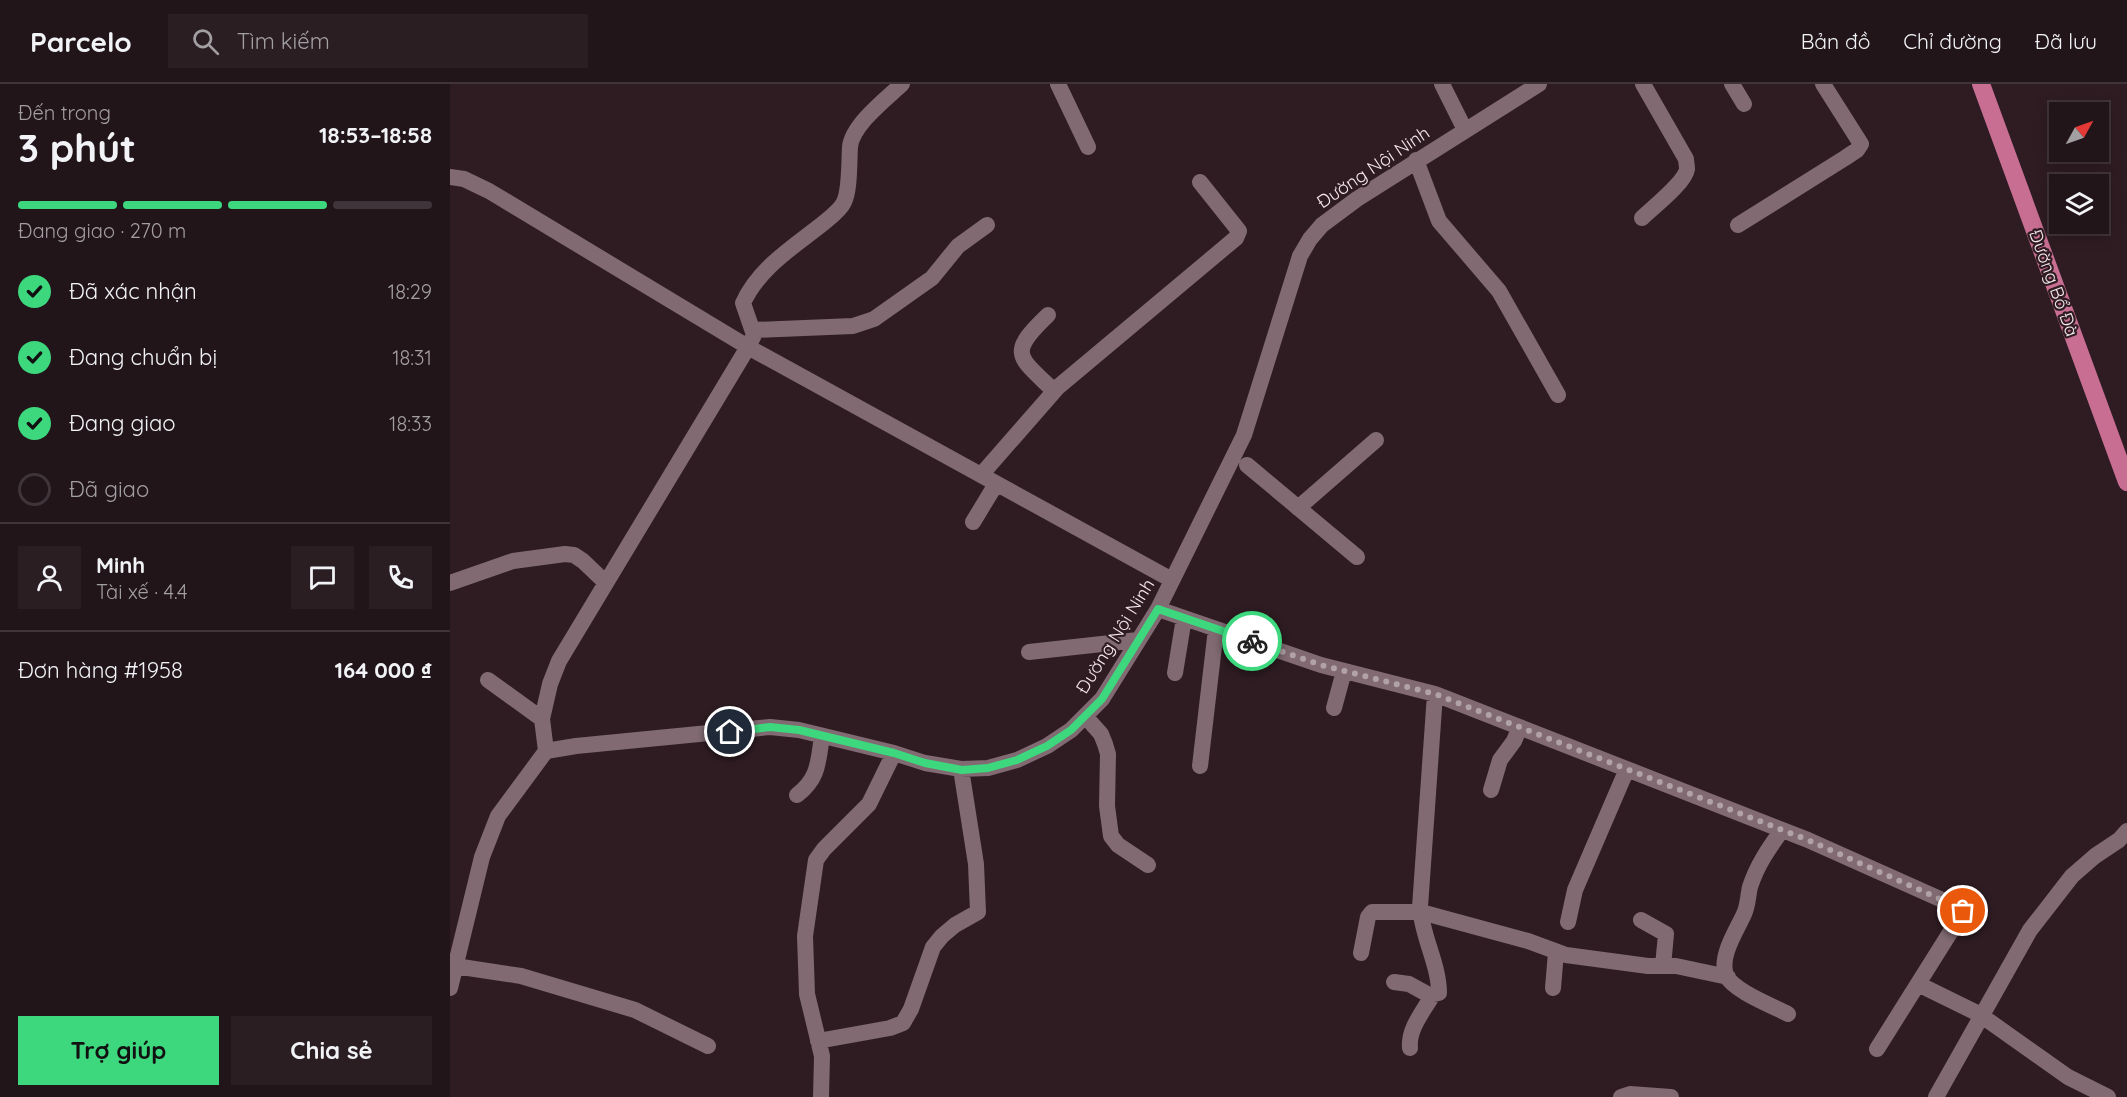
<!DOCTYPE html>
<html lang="vi">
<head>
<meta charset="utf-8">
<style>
  body { margin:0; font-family:Quicksand,sans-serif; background:#2a1e23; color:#f1f3f6; height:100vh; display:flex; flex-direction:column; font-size:22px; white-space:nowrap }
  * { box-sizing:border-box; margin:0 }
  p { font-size:20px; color:#a29fa2 }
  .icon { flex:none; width:33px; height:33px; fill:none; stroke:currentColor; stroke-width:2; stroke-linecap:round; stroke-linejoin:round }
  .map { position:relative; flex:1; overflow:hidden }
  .details { display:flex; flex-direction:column; background:#22151a; width:450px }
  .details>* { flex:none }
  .needle { width:39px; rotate:50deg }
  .tools { position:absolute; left:1599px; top:18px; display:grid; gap:12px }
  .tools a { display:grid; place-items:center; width:60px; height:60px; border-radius:0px; background:#22151a; box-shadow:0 3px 15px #0003,0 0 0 2px #3f3439; font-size:30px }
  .pin { position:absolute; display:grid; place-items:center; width:51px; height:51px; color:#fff; margin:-26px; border:3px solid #fff; border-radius:50%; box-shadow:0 2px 6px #0007 }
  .courier { position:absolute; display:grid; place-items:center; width:60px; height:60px; margin:-30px; border:4px solid #3dd77e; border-radius:50%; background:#fff; color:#222; box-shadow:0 2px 8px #0007 }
  .summary em { font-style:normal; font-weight:800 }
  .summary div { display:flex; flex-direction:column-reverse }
  .summary { display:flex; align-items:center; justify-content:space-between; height:102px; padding:0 18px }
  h1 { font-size:39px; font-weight:800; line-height:45px }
  .bar { display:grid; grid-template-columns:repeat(4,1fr); gap:9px 6px; align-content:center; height:72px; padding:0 18px }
  .bar i { height:8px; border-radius:4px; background:#3f3439 }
  .bar .selected { background:#3dd77e }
  .bar p { grid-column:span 4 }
  .line { display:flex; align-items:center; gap:15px; padding:0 18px; border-top:2px solid #3f3439 }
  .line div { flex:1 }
  .round { display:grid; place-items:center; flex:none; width:63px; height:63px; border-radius:0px; background:#2a1e23 }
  ol { padding:0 18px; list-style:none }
  li { display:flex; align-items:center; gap:18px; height:66px }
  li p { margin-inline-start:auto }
  li .icon { padding:6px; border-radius:50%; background:#3dd77e; color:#111; stroke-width:4 }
  li:last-child { color:#a29fa2 }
  li i { width:33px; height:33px; border:3px solid #3f3439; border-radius:50% }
  .primary-button { display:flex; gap:12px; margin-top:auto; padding:12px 18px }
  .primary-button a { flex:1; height:69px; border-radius:0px; background:#3dd77e; color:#111; font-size:24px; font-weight:800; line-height:69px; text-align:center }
  .primary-button a+a { background:#2a1e23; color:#f1f3f6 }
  header { display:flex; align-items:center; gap:36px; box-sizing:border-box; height:84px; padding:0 30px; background:#22151a; border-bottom:2px solid #3f3439 }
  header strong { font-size:28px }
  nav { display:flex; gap:33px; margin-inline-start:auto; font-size:21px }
  .search { width:420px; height:54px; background:#2a1e23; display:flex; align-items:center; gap:15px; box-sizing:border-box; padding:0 21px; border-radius:0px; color:#a29fa2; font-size:22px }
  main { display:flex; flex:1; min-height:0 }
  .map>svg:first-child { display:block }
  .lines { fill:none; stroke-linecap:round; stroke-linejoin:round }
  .minor { stroke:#816a72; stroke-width:16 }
  .major { stroke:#c86e92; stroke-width:18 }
  .done { stroke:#b1a2a7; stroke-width:6; stroke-dasharray:0 10.8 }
  .route { stroke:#3dd77e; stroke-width:8 }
  .labels { text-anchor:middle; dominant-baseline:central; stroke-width:4.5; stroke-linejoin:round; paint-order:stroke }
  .street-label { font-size:18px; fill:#f7eaee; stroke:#2e1c22 }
</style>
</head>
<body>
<header>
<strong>Parcelo</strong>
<div class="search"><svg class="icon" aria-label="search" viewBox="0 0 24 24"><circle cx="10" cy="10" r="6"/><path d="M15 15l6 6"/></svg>Tìm kiếm</div>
<nav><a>Bản đồ</a><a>Chỉ đường</a><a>Đã lưu</a></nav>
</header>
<main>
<section class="details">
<div class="summary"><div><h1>3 phút</h1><p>Đến trong</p></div><em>18:53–18:58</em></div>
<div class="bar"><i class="selected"></i><i class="selected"></i><i class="selected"></i><i></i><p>Đang giao · 270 m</p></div>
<ol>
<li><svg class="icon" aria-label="check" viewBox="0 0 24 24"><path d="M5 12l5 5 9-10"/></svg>Đã xác nhận<p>18:29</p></li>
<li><svg class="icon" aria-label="check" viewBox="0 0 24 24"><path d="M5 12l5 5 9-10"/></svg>Đang chuẩn bị<p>18:31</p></li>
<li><svg class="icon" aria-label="check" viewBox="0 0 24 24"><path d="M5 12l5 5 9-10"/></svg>Đang giao<p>18:33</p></li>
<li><i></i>Đã giao</li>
</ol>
<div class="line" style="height:108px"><a class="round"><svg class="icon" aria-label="person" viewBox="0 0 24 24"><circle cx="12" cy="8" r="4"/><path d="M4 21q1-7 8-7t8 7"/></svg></a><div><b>Minh</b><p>Tài xế · 4.4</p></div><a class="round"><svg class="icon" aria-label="chat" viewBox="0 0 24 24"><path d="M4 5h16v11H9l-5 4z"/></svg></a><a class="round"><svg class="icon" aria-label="phone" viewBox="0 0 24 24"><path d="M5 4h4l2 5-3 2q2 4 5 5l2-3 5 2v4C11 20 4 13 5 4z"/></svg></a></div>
<div class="line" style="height:78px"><div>Đơn hàng #1958</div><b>164 000 ₫</b></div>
<div class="primary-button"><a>Trợ giúp</a><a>Chia sẻ</a></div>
</section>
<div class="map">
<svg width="1677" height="1013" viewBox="0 0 1677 1013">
  <rect width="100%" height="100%" fill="#2e1c22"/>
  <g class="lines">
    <path class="minor" d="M608 0 638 63
      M992 0 1015 46
      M1282 0 1294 20
      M966 76 989 137 1049 207 1108 311
      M0 93 14 95 39 107 298 263 722 496
      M1192 134C1202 124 1235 99 1237 85 1237 81 1236 78 1236 75L1193 0
      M1288 141 1395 74 1407 66 1411 60 1373 0
      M598 231C557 270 568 272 604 307
      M303 246 403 242 424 235 482 194 508 162 537 141
      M797 381 907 473
      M531 391 608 303 786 154 789 147 750 98
      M848 424 926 356
      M523 438 546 400
      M0 499 63 477 115 470 124 471 133 477 156 499
      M708 525 871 581 985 610 1358 756 1508 823 1513 828 1427 965
      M579 568 688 556
      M725 589 734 534
      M38 596 92 635
      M884 624 894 587
      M635 632 651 650 655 660 658 670 657 722 661 752 668 761 698 781
      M96 667 92 635 100 600 109 577 298 263 304 251 293 219C309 184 342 164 371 141 378 135 390 127 394 118 400 106 399 78 400 63 402 41 436 15 452 0
      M750 682 766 545
      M1041 706 1050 676 1064 657 1070 643
      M347 711C369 694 368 678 372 652
      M1332 746C1319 764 1307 781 1300 803 1298 811 1298 822 1294 830 1287 846 1269 872 1276 891 1283 907 1323 922 1338 930
      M1191 836 1216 850 1213 882
      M1118 838 1125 806 1177 685
      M911 869 918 833 922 828H971L1078 857 1116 871 1198 882H1226L1278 893
      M5 882 71 892 185 926 258 962
      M944 898 959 900 979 911 989 909C989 880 972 853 970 823L985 610
      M1468 900 1529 930 1618 993 1658 1013
      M0 904 32 773 48 732 96 667 126 662 320 643 349 646 444 669 475 679 511 685 538 684 567 676 597 662 621 646 652 615 708 525 794 351 850 172 860 155 872 141 907 115 1089 0
      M1103 904 1106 868
      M368 957 440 944 453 939 461 925 483 863 492 852 505 841 528 828 526 780 511 685
      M960 964C958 945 973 928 982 912
      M371 1013 372 972 357 910 355 852 366 776 374 765 419 720 444 669
      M1171 1013 1180 1010 1221 1013
      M1486 1013 1580 846 1622 792 1645 772 1669 756 1677 747"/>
    <path class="major" d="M1531 0 1677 398"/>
  </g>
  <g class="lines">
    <path class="done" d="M802 557 871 581 985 610 1358 756 1508 823 1513 827"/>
    <path class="route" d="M280 648 320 643 349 646 444 669 475 679 512 686 538 684 567 676 597 662 621 646 652 615 708 525 802 557"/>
  </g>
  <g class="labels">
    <g class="street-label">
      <text transform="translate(923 83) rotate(-34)">Đường Nội Ninh</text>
      <text transform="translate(1604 199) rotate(70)">Đường Bổ Đà</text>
      <text transform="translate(665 552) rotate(-58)">Đường Nội Ninh</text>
    </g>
  </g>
</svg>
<div class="tools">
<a><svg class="needle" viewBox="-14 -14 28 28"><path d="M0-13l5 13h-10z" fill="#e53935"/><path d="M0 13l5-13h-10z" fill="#a29fa2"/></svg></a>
<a><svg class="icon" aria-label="layers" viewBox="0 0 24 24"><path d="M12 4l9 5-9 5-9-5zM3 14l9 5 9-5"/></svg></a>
</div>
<div class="pin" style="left:1513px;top:827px;background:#ea580c"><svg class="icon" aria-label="bag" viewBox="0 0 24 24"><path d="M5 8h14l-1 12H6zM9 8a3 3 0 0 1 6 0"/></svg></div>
<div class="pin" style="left:280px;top:648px;background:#1f2937"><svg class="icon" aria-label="home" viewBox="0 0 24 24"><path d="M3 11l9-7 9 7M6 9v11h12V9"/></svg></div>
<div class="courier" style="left:802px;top:557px"><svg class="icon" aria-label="bike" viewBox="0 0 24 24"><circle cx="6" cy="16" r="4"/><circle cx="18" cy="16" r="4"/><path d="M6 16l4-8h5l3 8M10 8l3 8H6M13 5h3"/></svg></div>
</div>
</main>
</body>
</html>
